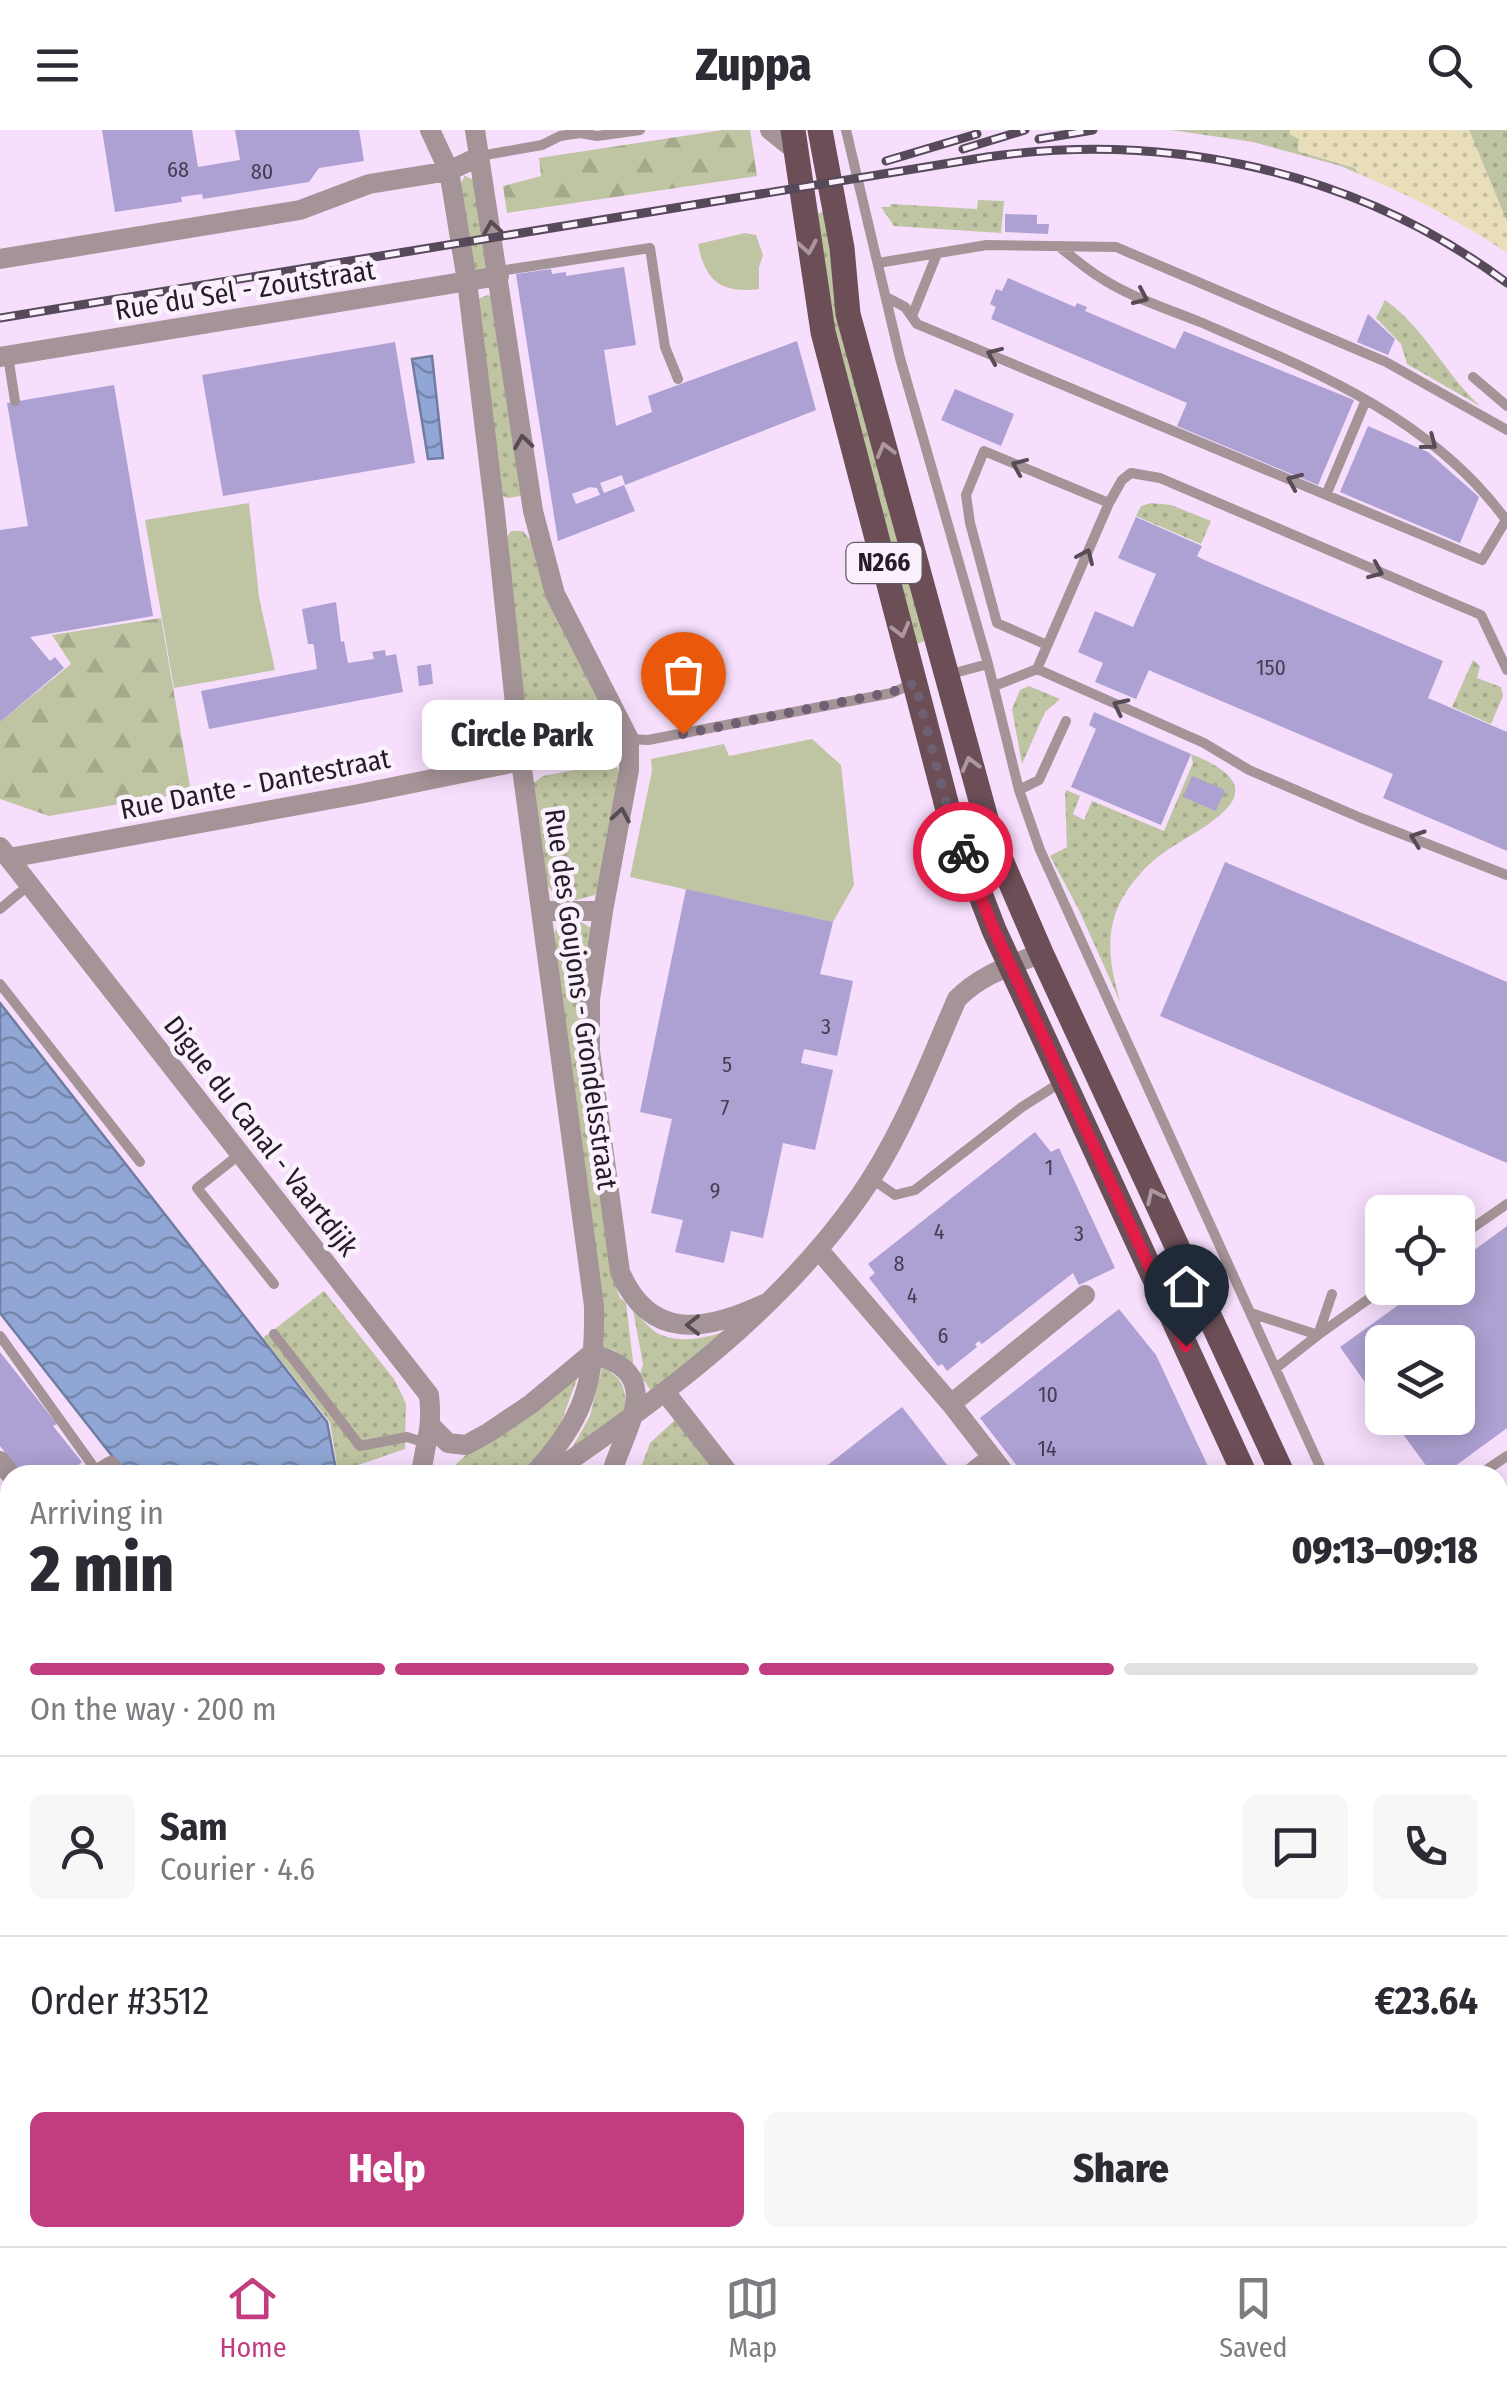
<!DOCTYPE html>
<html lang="en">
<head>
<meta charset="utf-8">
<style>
  body { margin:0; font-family:"Fira Sans Condensed",sans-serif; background:#f7f7f7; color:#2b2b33; height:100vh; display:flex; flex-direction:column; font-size:38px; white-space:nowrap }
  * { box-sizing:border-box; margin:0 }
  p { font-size:32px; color:#7c7c81 }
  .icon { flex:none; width:55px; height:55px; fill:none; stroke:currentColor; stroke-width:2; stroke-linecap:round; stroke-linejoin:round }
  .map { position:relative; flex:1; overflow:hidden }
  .sheet { position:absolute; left:0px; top:1335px; width:1508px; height:782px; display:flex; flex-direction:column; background:#fff; border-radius:30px 30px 0 0; box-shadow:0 5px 25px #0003 }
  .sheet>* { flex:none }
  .tools { position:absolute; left:1365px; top:1065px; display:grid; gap:20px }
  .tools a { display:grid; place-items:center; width:110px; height:110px; border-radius:15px; background:#fff; box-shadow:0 5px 25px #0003; font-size:50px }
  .pin { position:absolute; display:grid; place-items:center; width:85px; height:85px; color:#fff; margin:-102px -42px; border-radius:50% 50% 50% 0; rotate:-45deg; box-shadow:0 0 10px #0007 }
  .pin .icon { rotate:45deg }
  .courier { position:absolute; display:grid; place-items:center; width:100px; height:100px; margin:-50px; border:8px solid #e11d48; border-radius:50%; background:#fff; color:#222; box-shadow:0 2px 12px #0007 }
  .bubble { position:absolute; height:70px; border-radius:15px; background:#fff; box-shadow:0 5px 25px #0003; font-size:32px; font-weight:800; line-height:70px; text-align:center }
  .headline em { font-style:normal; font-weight:800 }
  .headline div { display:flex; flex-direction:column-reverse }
  .headline { display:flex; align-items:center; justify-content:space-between; height:170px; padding:0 30px }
  h1 { font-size:65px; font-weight:800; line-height:75px }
  .bar { display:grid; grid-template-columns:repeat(4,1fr); gap:15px 10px; align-content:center; height:120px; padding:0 30px }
  .bar i { height:12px; border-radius:8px; background:#e1e1e2 }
  .bar .selected { background:#c13d80 }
  .bar p { grid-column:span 4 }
  .line { display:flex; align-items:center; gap:25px; padding:0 30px; border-top:2px solid #e1e1e2 }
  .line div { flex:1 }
  .round { display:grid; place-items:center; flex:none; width:105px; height:105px; border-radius:15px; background:#f7f7f7 }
  .primary-button { display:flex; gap:20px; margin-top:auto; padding:20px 30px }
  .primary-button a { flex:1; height:115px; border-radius:15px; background:#c13d80; color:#fff; font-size:40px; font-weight:800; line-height:115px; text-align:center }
  .primary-button a+a { background:#f7f7f7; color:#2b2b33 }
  header { display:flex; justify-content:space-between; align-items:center; height:130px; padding:0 30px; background:#fff; font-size:45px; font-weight:800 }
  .dock { display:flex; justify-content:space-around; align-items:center; height:140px; border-top:2px solid #e1e1e2; background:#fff; font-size:28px; color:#7c7c81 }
  .dock a { display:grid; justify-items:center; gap:5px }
  .dock .selected { color:#c13d80 }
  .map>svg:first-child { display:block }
  .commercial { fill:#f1d6d5 }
  .grass { fill:url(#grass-dots) }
  .forest { fill:url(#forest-firs) }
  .sand { fill:url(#sand-dots) }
  .park { fill:url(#park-tufts) }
  .garden { fill:#bfc5a2 }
  .water { fill:url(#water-waves); stroke:#707da1; stroke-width:2.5 }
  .building { fill:#ada0d2; fill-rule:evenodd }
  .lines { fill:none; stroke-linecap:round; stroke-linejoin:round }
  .lane { stroke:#a49397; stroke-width:10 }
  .street { stroke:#a49397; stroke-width:20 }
  .primary { stroke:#6b4e56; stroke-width:25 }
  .rail-casing { stroke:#564a5a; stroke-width:9 }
  .rail { stroke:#fbf1fd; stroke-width:5; stroke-dasharray:15; stroke-linecap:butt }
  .oneway { stroke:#574c54 }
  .oneway2 { stroke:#ac97a1 }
  .done { stroke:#6e6072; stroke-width:10; stroke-dasharray:0 18 }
  .route { stroke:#e11d48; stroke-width:12 }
  .labels { text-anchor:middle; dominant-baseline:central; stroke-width:9; stroke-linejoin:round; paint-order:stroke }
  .number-label { font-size:22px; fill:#463d52 }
  .shield { fill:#fbf1fd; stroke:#645c67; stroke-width:2.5 }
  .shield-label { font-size:25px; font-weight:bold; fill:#241c27 }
  .street-label { font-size:28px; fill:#241c27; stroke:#fbf1fd }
</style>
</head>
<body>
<header><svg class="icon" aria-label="menu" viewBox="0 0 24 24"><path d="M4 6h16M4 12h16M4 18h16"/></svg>Zuppa<svg class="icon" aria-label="search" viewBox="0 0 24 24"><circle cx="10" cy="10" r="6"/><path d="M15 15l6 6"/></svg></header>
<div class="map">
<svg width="1507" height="2116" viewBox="0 0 1507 2116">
  <defs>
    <pattern id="grass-dots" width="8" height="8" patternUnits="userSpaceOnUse" patternTransform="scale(2.5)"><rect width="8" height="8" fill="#bfc5a2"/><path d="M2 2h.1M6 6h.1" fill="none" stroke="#a4a98c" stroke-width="1.8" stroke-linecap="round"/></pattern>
    <pattern id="forest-firs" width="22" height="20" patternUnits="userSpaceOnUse" patternTransform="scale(2.5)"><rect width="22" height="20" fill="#bfc5a2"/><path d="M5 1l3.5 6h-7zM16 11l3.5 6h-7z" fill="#a4a98c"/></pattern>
    <pattern id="sand-dots" width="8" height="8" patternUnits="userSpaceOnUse" patternTransform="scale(2.5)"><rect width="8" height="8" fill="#e8deb9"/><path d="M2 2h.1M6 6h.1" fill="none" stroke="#c7be9f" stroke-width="1.8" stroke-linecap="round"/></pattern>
    <pattern id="park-tufts" width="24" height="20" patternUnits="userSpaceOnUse" patternTransform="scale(2.5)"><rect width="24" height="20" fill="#bfc5a2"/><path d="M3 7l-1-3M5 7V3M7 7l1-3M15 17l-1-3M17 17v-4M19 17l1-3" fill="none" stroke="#a4a98c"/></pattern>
    <pattern id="water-waves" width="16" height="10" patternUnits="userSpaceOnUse" patternTransform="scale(2.5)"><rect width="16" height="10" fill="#90a7d5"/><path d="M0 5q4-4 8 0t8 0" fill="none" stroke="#7587ad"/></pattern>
  </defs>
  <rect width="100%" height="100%" fill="#f6defc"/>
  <path class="commercial" d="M10 1788V1950L0 1932V1795Z
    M97 2108H407L408 2116H101Z"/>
  <path class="grass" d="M1171 0H1290V4L1299 9 1298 21 1355 38 1359 44 1341 36 1253 12Z
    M1469 0H1507V92Z
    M465 46 477 51 491 137 479 142 474 138 460 54Z
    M978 70 1004 71 1001 103 894 96 881 77H890L891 74 977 79Z
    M823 82 840 181 925 511 916 514 843 255 813 84Z
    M488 165 494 167 521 366 508 368 501 365 476 174 480 168Z
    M1385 170C1425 198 1445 244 1480 276L1407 234 1401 214 1376 188Z
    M1151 373 1171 375 1211 391 1201 414 1136 386 1141 376Z
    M511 401H523L535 416 610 589 601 602 533 614 528 613 506 409Z
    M1473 530 1480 536 1477 548 1501 557 1503 566 1491 594 1452 577Z
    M1029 556 1060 569 1045 582 1022 634 1012 579 1020 560Z
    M1191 624C1289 663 1200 696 1159 726 1145 737 1131 753 1123 767 1103 802 1110 838 1121 874L1079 780 1050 726 1067 717 1065 664 1066 660 1080 666 1073 684 1084 690 1092 671 1164 701 1193 633Z
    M605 634 618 638 620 650 606 743 595 765 569 772 555 765 544 751 532 654 543 646Z
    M568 791H579L591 798 586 857 614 1151 620 1168 626 1173 634 1239 614 1220 603 1219 554 803 558 796Z
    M324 1161 394 1249 402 1265 406 1274 405 1319 338 1342 330 1292 263 1208Z
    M633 1180C640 1187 649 1198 657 1203 679 1214 708 1209 729 1199L651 1261 640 1245 643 1234Z
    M602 1237C623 1248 625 1256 626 1279L572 1318 590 1286Z
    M577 1249 555 1309 525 1345H445L473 1318 571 1250Z
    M676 1289 720 1345H638L650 1313Z"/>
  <path class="forest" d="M723 0H750L757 46 507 83 503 56 541 46 539 28Z
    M161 488 191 662 49 686 0 669V592L71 534 52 505Z"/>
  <path class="sand" d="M1290 0H1469L1507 92V123C1460 91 1411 66 1359 44L1355 38 1298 21 1299 9 1290 4Z"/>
  <path class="park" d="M577 2108H701L708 2116H584Z"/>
  <path class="garden" d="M745 103 756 105 763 125 759 137V159C720 164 705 150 698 114Z
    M249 373 259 467 275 540 174 558 145 390Z
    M812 609 841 635 854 755 833 792 630 747 652 641 651 629 724 614 729 626Z"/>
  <path class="water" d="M432 226 443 328 428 329 412 229Z
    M0 873 327 1292 337 1345H127L0 1183Z
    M728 2108H962L969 2116H735Z"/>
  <path class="building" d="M102 0H192L198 37 240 30 235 0H359L364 31 319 38 309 52 203 69 202 64 181 67 182 72 115 82Z
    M1005 84 1037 85V94H1049L1048 104 1005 102Z
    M624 137 636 215 604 220 616 296 652 282 648 266 797 211 816 280 625 355 622 345 600 353 604 363 624 355 635 381 558 411 516 144 551 139 552 144 566 142V146ZM590 357 597 358 600 365 576 374 572 364Z
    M1008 148 1075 177 1077 173 1087 177 1085 181 1175 219 1184 201 1354 270 1318 355 1177 296 1187 273 991 189 996 177 990 174 996 159 1002 161Z
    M1368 184 1395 209 1388 225 1357 212Z
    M395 212 415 333 223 366 202 245Z
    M114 255 153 486 30 507 50 531 55 527 64 538 0 592V400L28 396 7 273Z
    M955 259 1014 284 1001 316 941 290Z
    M1368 296 1428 322 1479 367 1460 413 1340 362Z
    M1136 387 1202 416 1197 426 1202 429 1443 531 1428 568 1507 602V721L1383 668 1393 644 1153 542 1149 540 1136 569 1095 552 1103 533 1078 522 1095 481 1133 497 1156 444 1118 428Z
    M336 472 341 512 344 511 348 533 374 529 372 522 385 520 386 526 396 524 403 562 209 599 201 561 317 539 314 517 313 514H308L302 479Z
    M431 534 433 554 419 556 417 536Z
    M1094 582 1191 624 1161 695 1071 657 1096 599 1089 595Z
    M1192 646 1225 660 1216 681 1183 667Z
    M1225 732 1507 852V1033L1160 886Z
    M686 759 833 792 820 844 853 851 837 926 804 919 801 933 833 940 815 1020 783 1013 763 1108 731 1101 724 1133 675 1122 683 1090 651 1083 672 989 640 982Z
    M1035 1002 1051 1022 1059 1018 1115 1138 1079 1155 1073 1143 982 1214 979 1211 975 1214 977 1217 947 1241 942 1234 938 1236 869 1148 875 1143 868 1134Z
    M1507 1096V1298L1443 1345H1433L1391 1288H1458V1212H1382V1276L1340 1217 1422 1158H1458V1132Z
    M1119 1179 1156 1225 1212 1345H1024L980 1288Z
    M0 1222 57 1294 53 1296 82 1332 66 1345H23L0 1316Z
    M902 1277 955 1345H815Z
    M0 1476 10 1478V1513L0 1512Z
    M10 1544V1613L0 1621 10 1634V1651L4 1654 10 1662V1724L0 1731V1551Z
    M10 2045V2108H45L50 2116H2L0 2051Z
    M299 2108H342L328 2116H305Z
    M500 2108H556L559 2116H505Z
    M1268 2108H1313L1320 2116H1257Z"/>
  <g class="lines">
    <path class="lane" d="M846 0 900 228 988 534
      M480 26 542 15 560 6 580 3 597 6 640 0
      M878 133 987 115 1116 117 1386 232 1507 300
      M499 141 650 118 665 217 678 249
      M886 167 905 177 917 194 1482 430 1506 390C1431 287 1312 240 1200 192 1168 179 1130 167 1101 148 1086 139 1073 127 1058 116
      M912 186 937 124
      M8 226 15 271
      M1473 247 1507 276
      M1326 365 1366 270
      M1047 515 997 493 970 393 966 365 984 321 1109 373
      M1037 539 1204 613 1249 640 1361 688 1507 745
      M947 545 988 534 1019 660 1040 720 1322 1341
      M994 556 1037 539 1109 373 1122 350 1131 343 1160 348 1481 485 1507 540
      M629 609 648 610 892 563 914 553
      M1019 660 1039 650 1066 591
      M0 779 29 755
      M0 854 140 1032
      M240 1024 197 1058 274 1154
      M872 1049 895 1065 915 1060 1022 977 1063 951
      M1458 1108 1507 1074
      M1332 1164 1318 1205 1384 1158
      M1251 1183 1318 1205 1276 1238
      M274 1204 360 1316 407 1307 426 1313
      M0 1206 98 1343
      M1479 1345 1507 1326
      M1498 1399 1507 1400
      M1498 1596 1502 1593 1507 1596
      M1498 1676 1507 1678
      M987 2108 993 2116"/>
    <path class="street" d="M430 0 449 41 467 151 495 383 521 631 594 1176C595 1255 585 1287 533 1345
      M475 0 533 381 555 464 629 609V640L603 781 590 869V921L620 1142C650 1212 706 1201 764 1174
      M770 0 795 20
      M0 129 300 80 369 54 449 41 480 26
      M0 227 499 146
      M0 717 429 1265C433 1300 425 1312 421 1345
      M9 728 359 664 629 609
      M543 781H603
      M818 1119 951 1274 1006 1345
      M591 1224C669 1242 624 1299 611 1345
      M665 1262 730 1345
      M951 1274 1085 1165
      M433 1298 448 1313 466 1315 488 1303 531 1274 591 1224
      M0 1331 11 1345
      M96 1345 111 1336
      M549 1345C663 1267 779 1181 859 1067 902 1006 927 937 957 869 980 845 1010 836 1041 823
      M969 1345 992 1327
      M0 1415 10 1407
      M0 1439 1 1454
      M0 1764 10 1756
      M1079 2108 1086 2116"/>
    <path class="primary" d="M793 0 823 202 948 680 994 800 1245 1345
      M820 0 842 118 848 184 991 707 1041 823 1283 1345
      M1498 1732 1507 1747
      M1498 1827 1507 1843
      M0 1965 10 1983
      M77 2108 81 2116"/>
    <g class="rail-casing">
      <path id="rail" d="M1039 9 1093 0
        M963 19 1025 0
        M886 31 977 4
        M0 188 987 27C1170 1 1357 41 1507 153"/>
    </g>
    <use href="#rail" class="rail"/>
  </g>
  <defs><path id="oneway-chevron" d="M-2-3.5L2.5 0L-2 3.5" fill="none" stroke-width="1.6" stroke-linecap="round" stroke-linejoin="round" transform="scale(2.5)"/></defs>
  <g class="oneway">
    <use href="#oneway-chevron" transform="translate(492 98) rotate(-99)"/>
    <use href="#oneway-chevron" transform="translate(1141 167) rotate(24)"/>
    <use href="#oneway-chevron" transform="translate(994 225) rotate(-157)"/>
    <use href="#oneway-chevron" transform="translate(523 312) rotate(-98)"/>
    <use href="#oneway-chevron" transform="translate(1430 313) rotate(37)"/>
    <use href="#oneway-chevron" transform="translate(1019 336) rotate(-157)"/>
    <use href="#oneway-chevron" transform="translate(1294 351) rotate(-157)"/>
    <use href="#oneway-chevron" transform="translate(1086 426) rotate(-66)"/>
    <use href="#oneway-chevron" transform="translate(1376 441) rotate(23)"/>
    <use href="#oneway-chevron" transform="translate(1120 576) rotate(-154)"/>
    <use href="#oneway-chevron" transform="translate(621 685) rotate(-80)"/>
    <use href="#oneway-chevron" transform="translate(1417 708) rotate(-160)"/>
    <use href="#oneway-chevron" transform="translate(693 1195) rotate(180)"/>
  </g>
  <g class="oneway2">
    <use href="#oneway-chevron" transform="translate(808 117) rotate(80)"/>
    <use href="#oneway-chevron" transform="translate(885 320) rotate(-105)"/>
    <use href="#oneway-chevron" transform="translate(901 500) rotate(75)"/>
    <use href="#oneway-chevron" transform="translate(970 634) rotate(-105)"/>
    <use href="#oneway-chevron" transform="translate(1154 1066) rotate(-115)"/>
  </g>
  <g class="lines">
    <path class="done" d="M683 604 892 562 915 553 948 680 963 722"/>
    <path class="route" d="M963 722 994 800 1186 1216"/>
  </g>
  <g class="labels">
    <g class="number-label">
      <text x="178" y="39">68</text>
      <text x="262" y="41">80</text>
      <text x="1271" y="537">150</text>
      <text x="826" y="896">3</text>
      <text x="727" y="934">5</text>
      <text x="725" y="977">7</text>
      <text x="1049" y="1037">1</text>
      <text x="715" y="1060">9</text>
      <text x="939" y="1101">4</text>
      <text x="1079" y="1103">3</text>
      <text x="899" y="1133">8</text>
      <text x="912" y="1165">4</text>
      <text x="943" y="1205">6</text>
      <text x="1048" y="1264">10</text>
      <text x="1047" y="1318">14</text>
    </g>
    <rect class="shield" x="846.5" y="413" width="75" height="40" rx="8"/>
    <g class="shield-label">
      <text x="884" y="433">N266</text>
    </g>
    <g class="street-label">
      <text transform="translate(245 160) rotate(-9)">Rue du Sel - Zoutstraat</text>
      <text transform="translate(255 654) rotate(-11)">Rue Dante - Dantestraat</text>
      <text transform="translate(581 869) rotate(82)">Rue des Goujons - Grondelsstraat</text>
      <text transform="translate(261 1006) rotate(52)">Digue du Canal - Vaartdijk</text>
    </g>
  </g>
</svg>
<div class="tools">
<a><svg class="icon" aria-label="locate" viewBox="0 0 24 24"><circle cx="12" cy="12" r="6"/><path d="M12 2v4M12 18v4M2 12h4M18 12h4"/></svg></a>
<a><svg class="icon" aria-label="layers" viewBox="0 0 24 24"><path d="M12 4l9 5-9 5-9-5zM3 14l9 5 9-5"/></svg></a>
</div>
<div class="pin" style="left:683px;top:604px;background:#ea580c"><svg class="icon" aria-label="bag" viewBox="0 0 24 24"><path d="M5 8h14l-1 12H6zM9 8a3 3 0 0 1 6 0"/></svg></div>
<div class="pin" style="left:1186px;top:1216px;background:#1f2937"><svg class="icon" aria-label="home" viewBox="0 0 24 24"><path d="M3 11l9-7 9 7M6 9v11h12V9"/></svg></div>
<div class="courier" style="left:963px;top:722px"><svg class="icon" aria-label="bike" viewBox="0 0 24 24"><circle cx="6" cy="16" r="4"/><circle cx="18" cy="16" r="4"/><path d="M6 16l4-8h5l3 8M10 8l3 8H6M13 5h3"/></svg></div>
<div class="bubble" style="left:422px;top:570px;width:200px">Circle Park</div>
<section class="sheet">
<div class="headline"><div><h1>2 min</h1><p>Arriving in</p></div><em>09:13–09:18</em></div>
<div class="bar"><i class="selected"></i><i class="selected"></i><i class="selected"></i><i></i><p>On the way · 200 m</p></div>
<div class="line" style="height:180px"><a class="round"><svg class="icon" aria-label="person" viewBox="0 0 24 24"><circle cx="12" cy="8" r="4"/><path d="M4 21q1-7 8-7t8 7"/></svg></a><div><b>Sam</b><p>Courier · 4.6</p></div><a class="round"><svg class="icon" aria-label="chat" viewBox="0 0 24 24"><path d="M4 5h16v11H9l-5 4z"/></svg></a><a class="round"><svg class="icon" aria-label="phone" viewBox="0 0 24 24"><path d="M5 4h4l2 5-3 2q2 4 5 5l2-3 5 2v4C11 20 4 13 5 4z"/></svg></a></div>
<div class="line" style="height:130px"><div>Order #3512</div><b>€23.64</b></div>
<div class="primary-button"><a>Help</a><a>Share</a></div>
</section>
</div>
<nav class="dock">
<a class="selected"><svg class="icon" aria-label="home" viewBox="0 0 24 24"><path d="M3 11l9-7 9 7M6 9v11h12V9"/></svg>Home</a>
<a><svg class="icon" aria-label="map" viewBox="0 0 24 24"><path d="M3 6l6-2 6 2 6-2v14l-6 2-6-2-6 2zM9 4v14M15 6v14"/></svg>Map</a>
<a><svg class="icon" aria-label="saved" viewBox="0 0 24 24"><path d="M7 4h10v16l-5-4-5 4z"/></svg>Saved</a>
</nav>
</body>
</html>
